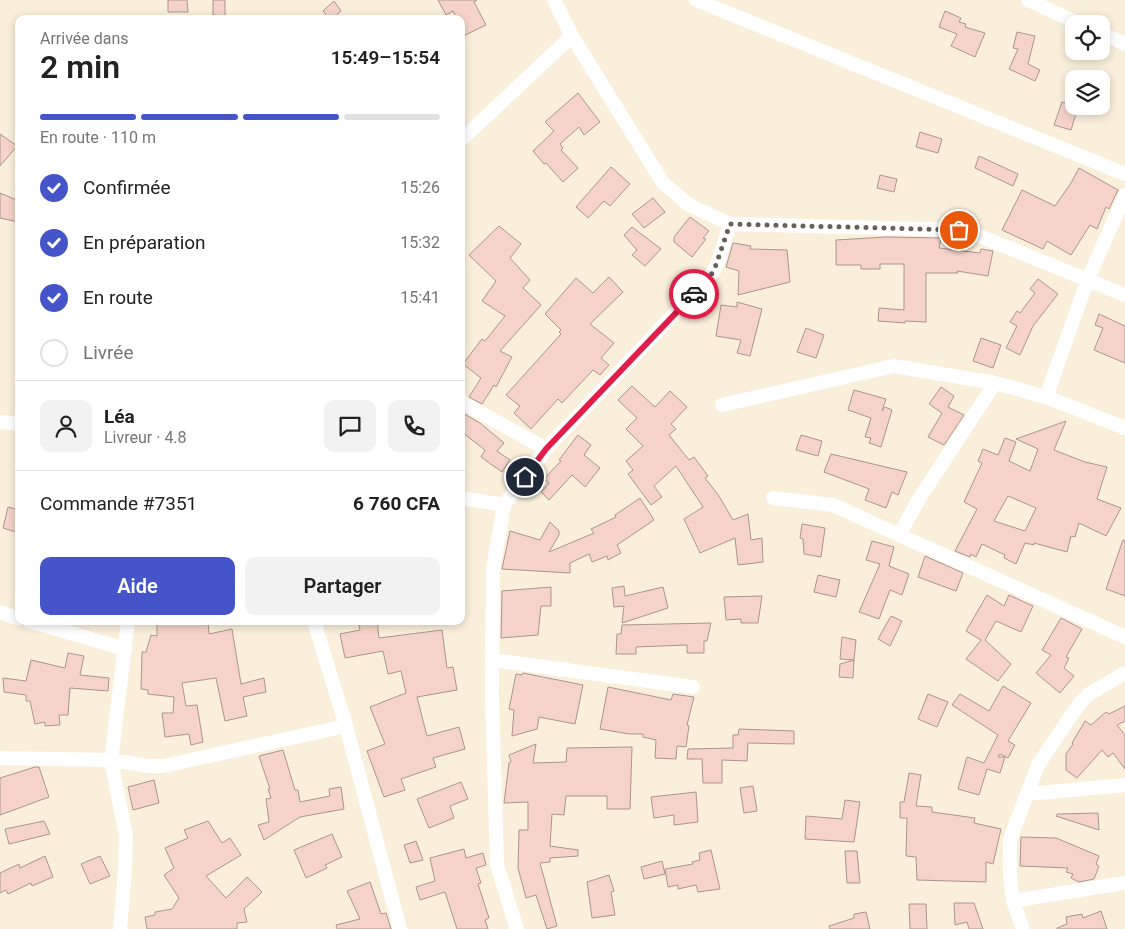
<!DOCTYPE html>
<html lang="fr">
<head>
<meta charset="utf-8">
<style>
  body { margin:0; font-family:Roboto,sans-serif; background:#f2f2f2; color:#222; height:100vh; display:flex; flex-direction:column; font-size:19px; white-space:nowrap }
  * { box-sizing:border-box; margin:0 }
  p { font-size:16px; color:#767676 }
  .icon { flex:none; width:28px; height:28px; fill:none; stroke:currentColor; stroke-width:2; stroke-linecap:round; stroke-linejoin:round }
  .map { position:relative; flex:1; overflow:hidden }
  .side { position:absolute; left:15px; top:15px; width:450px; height:610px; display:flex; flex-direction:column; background:#fff; border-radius:10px; box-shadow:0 2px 8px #0003 }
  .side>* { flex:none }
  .tools { position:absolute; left:1065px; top:15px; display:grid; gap:10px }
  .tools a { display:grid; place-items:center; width:45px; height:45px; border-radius:10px; background:#fff; box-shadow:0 2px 8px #0003; font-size:25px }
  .pin { position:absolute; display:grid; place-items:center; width:42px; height:42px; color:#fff; margin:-21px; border:2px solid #fff; border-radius:50%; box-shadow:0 1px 5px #0007 }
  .courier { position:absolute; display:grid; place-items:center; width:50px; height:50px; margin:-25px; border:4px solid #e11d48; border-radius:50%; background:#fff; color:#222; box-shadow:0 1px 6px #0007 }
  .headline em { font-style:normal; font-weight:600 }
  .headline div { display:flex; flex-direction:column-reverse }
  .headline { display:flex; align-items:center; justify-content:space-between; height:85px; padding:0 25px }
  h1 { font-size:32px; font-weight:600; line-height:38px }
  .bar { display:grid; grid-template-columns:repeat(4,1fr); gap:8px 5px; align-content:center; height:60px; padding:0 25px }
  .bar i { height:6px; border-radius:4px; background:#e0e0e0 }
  .bar .on { background:#4554c9 }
  .bar p { grid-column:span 4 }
  .line { display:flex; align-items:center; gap:12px; padding:0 25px; border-top:1px solid #e0e0e0 }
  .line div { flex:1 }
  .round { display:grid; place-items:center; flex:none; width:52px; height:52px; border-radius:10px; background:#f2f2f2 }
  ol { padding:0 25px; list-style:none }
  li { display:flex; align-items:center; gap:15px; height:55px }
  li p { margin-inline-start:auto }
  li .icon { padding:5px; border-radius:50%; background:#4554c9; color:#fff; stroke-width:4 }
  li:last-child { color:#767676 }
  li i { width:28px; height:28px; border:2px solid #e0e0e0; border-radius:50% }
  .action { display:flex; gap:10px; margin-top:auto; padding:10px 25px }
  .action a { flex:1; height:58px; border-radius:10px; background:#4554c9; color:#fff; font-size:20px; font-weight:600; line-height:58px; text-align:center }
  .action a+a { background:#f2f2f2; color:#222 }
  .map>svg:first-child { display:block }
  .building { fill:#f5d3ca; stroke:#ac958f; fill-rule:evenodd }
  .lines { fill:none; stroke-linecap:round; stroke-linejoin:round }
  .street { stroke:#fff; stroke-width:14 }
  .done { stroke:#686156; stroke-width:5; stroke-dasharray:0 9 }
  .route { stroke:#e11d48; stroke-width:6 }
</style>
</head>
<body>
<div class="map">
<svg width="1125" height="929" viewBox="0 0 1125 929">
  <rect width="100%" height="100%" fill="#faefdb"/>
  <path class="building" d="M168 0H187L188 12H168Z
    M213 0H225V16L213 15Z
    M438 0H477L474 2 486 25 461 37V19H457L453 11 446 15Z
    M334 1 341 11 332 19H329L323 11Z
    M945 11 961 18 959 22 966 24 965 27 985 33 975 57 951 46 957 34 939 27Z
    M1017 32 1035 36 1028 64 1040 70 1035 81 1009 69 1018 49 1013 48Z
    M578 93 600 122 584 135 579 127 560 144 563 148 561 150 578 168 563 182 546 163 544 164 533 151 554 131 545 122Z
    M1062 102 1078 107 1071 130 1054 125Z
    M920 132 942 139 938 153 916 147Z
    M0 134 17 146 0 166Z
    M979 156 1018 174 1013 186 975 168Z
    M611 167 630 184 610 206 604 201 588 218 576 207Z
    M1079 168 1118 190 1109 209 1106 207 1097 229 1090 225 1071 255 1047 241 1043 249 1002 230 1022 190 1055 206 1071 183Z
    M880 175 897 179 894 192 877 188Z
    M0 193 19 201V222L0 218Z
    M653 198 665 212 644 228 632 214Z
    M690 217 709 231 703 238 706 239 692 257 674 242V237Z
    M499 226 521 244 510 258 530 280 523 288 541 305 500 351 512 357 496 387 494 385 482 404 469 397 481 378 463 364 482 339 485 341 505 316 482 301 496 281 469 255Z
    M632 227 661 249 645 266 632 255 637 250 624 235Z
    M886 237 941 238 939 248 980 253 981 249 993 251 988 276 957 271 958 273H926V322L905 321V323L878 321 879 308 904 310V264H880V269H861V265H836V240Z
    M733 243 751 246 750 249 787 250 790 282 738 295 739 271 726 267Z
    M609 277 623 292 590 324 614 343 601 358 609 365 600 375 593 370 562 403 558 399 531 429 514 413 520 406 506 395 561 334 559 332 561 330 545 314 576 278 593 293Z
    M1038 279 1058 294 1033 326 1020 355 1006 348 1017 326 1010 322 1017 311 1020 313 1035 293 1030 289Z
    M737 302 762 309 750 356 737 353 741 340 716 336 721 305 737 307Z
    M1099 314 1125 326V363L1094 350 1103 328 1095 325Z
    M806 328 824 335 816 358 797 352Z
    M981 338 1001 345 993 368 973 361Z
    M632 386 655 407 670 391 687 407 671 424 676 429 669 435 689 460 694 457 708 476 705 478 719 496 733 520 748 514 751 540 762 538 763 562 738 565 735 538 700 553 684 519 703 507 676 466 654 486 662 497 651 505 628 474 633 470 626 461 643 446 626 429 637 418 618 400Z
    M941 387 954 396 948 407 964 415 944 445 928 437 942 413 929 404Z
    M854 390 886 399 882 411 885 407 892 410 881 447 869 443 871 438 865 437 871 418 848 410Z
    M461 412 480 423 504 443 497 451 510 460 502 472 481 457 485 450 463 433 461 436Z
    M1066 421 1054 450 1085 462 1107 467 1097 499 1121 508 1106 536 1079 523 1075 537 1071 536 1067 552 1034 543V545L1025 543 1016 564 1004 558 1005 555 982 544 976 557 971 554 970 557 955 551 977 509 964 502 982 463 978 461 983 449 998 455 1005 438 1016 442 1009 461 1030 471 1038 449 1016 439ZM1008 496 1036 508 1025 531 994 521Z
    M578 435 591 445 584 455 600 468 585 487 572 475 549 500 541 492 549 483 544 479 561 461 559 460Z
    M801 435 822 441 818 456 796 450Z
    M831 454 907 472 898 495 892 492 886 508 865 500 869 489 824 472Z
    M640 498 654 520 617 545 621 553 608 560 607 556 592 562 589 554 570 563V573L502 569 510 531 540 540 550 522 559 531V535L549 552 594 533 591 529 616 517 615 515Z
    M8 507 19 510V533L3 528Z
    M802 524 825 528 821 557 804 554 803 539 800 538Z
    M1123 540 1125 541V596L1106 589Z
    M872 541 894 547 889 566 909 574 902 595 890 590 879 619 859 612 880 564 866 560Z
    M925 556 963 573 956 591 918 577Z
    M818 575 840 580 836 597 814 592Z
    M624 586 625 596 663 587 668 608 622 623 624 606 614 607 612 588Z
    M551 587V606H541L538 635 501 638 502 591Z
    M987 595 1004 606 1009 595 1033 606 1021 632 996 621 985 640 1011 664 998 681 966 659 981 640 966 631Z
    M762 596 758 623H741V619L726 620 724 597Z
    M891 616 902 621 890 646 878 639Z
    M1061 618 1082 629 1066 657 1069 658 1064 668 1074 676 1060 693 1036 673 1051 655 1042 650Z
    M157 621H208L209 634 232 629 241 684 264 678 266 692 243 697 247 716 225 721 216 678 182 683 186 706 197 705 203 742 191 745 189 734 165 737 162 713H173L174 697 148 694V690L141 689 142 652H146L151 635 157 636Z
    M358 621H377L379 638 442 630 447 668 453 667 457 690 417 697 427 736 459 727 465 749 433 758 436 767 401 779 405 790 384 797 367 751 385 744 370 707 406 693 401 671 388 674 383 651 345 658 340 634 360 630Z
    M711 623 707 641H704V653H687V645L636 647V654H616L617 634H621L622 625Z
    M842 637 856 640 854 660 840 659Z
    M68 653 84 656 80 675 109 678 108 691 70 688 68 715H59L60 725 45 726V722L35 724 30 701H26V695L4 692 3 678 26 681 31 660 65 668Z
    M854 660 853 678 839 677 840 664Z
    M523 673 583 685 575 724 539 717 537 729 512 736 514 710 509 709 516 674 522 675Z
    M1003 686 1031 703 1008 741 1015 745 1008 758 1000 754 998 757H1005L1000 773 987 769 979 795 958 789 967 757 984 763 998 735 952 705 960 694 989 711Z
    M608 687 671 700 673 694 694 697 687 725 689 726 686 747 677 746 676 759 655 758 656 740 643 737V734H629L600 729Z
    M928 694 948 702 937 727 918 719Z
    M1125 706V721L1117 725 1125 735V769L1113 753 1108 757 1102 750 1077 778 1066 770V754L1073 744 1072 743 1085 721 1091 725 1106 712 1109 714Z
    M739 729 794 731V744L748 743 747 761 722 760V783H703L702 759H687L688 749 733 748V735H738Z
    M536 744 533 763 566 762 567 748 632 747 630 809H607V796H566L564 815 552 814 550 846 578 850V856L550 858V862L540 863 557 926 547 929 536 895 526 898 518 868 519 830H528V802L504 803 509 763 511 762 509 755Z
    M283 750 295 790H298L300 802 330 796 329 789 341 787 344 809 300 817 264 840 258 825 269 822 266 799 271 798 268 789H270L259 756Z
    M35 767H39L49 797 0 815V778Z
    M909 773 921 775 916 806 932 807V812L975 818 974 823 1001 829 993 864 986 862V882L917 880 916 857 906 856 907 818H900V802H904Z
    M154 780 159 803 133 810 128 787Z
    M461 782 468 799 450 806 454 818 429 828 417 799Z
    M753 786 757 811 744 813 740 788Z
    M696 792 698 822 674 825V815L654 818 651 797Z
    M845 800 860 802 854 842 805 839 806 816 842 819Z
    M1098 813 1099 830 1056 816 1057 814Z
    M44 821 50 834 9 844 5 829Z
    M208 821 222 843 230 838 241 855 206 876 226 898 247 877 262 892 244 909 247 922 237 923V929H147L145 917 155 915V912L172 909 179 898 164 875 174 868 165 848 188 838 184 830Z
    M332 834 342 857 325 865 327 868 306 878 294 850Z
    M1021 837 1056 838 1099 856 1096 864 1099 866 1094 879 1079 882 1071 878 1073 874 1066 872 1068 868 1020 866Z
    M416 841 423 860 410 863 404 845Z
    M464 849 466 858 483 853 486 865 476 868 481 883 478 884 489 918 485 920 488 929H457L445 892 420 900 416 887 435 881 430 858Z
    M711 850 720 889 698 892 696 885 678 889V885L668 887 665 869 693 864 692 862 700 860 699 853Z
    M845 851H857L860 883H847Z
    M45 856 53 877 32 886 31 883 8 894 6 890 0 893V873L19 864 20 868Z
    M100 856 110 876 90 884 81 864Z
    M662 861 665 874 644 879 641 867Z
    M609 875 614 891 611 892 615 915 592 918 587 882Z
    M370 882 381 914 386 913 391 929H337L336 925 360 919 347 891Z
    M954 903H974L983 929H969L967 922 955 925Z
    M909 904H926L927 929H910Z
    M1101 911 1107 929H1057V928L1067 924 1066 917 1082 914 1083 918Z
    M866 912 870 929H830L829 926 854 918V914Z"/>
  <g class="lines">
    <path class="street" d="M554 0 572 36 663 183 689 205 730 224
      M696 0 1125 174
      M1028 0 1080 24
      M1101 33 1125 44
      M461 140 572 36
      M1046 397 1088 279 1125 195
      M461 402 546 449
      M722 405 894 366 995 383 1046 397 1125 428
      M0 422 19 424
      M461 498 504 505
      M773 498 833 505 1125 637
      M899 535 919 499 995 383
      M0 612 19 619
      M29 621 125 649
      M314 621 346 726 400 929
      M492 660 693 687
      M0 758 111 760 148 766H163L346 726
      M1027 794 1125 785
      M1013 901 1125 883
      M120 929 125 871 126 836 111 760 128 621
      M517 929 497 865 492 696 493 569 504 505 546 449 711 275 717 265 730 224 959 230 972 233 1125 295
      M1023 929 1013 901 1010 877V839L1038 765 1079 704 1089 694 1125 673"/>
  </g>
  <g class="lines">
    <path class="done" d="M694 294 711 275 716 265 730 224 959 230"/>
    <path class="route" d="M525 477 546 449 694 294"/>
  </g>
</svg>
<div class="tools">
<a><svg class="icon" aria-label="locate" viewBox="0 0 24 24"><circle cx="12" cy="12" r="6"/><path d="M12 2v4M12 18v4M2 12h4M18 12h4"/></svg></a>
<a><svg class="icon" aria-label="layers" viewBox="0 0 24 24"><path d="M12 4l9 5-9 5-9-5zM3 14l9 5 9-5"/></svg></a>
</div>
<div class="pin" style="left:959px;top:230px;background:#ea580c"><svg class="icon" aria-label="bag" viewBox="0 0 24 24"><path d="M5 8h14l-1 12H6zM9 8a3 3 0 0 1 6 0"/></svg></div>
<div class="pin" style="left:525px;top:477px;background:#1f2937"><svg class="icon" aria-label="home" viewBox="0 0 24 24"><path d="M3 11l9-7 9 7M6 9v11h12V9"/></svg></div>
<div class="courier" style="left:694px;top:294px"><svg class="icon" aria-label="car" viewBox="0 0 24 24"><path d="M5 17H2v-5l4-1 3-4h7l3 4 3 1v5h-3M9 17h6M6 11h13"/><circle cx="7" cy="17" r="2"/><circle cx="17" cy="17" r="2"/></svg></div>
<section class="side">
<div class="headline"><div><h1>2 min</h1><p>Arrivée dans</p></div><em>15:49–15:54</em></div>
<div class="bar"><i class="on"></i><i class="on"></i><i class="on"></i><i></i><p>En route · 110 m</p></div>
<ol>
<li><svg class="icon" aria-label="check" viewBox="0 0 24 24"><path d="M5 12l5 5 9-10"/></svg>Confirmée<p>15:26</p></li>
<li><svg class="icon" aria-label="check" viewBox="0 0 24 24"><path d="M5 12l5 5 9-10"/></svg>En préparation<p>15:32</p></li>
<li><svg class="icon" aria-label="check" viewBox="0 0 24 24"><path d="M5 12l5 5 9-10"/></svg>En route<p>15:41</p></li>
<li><i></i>Livrée</li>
</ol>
<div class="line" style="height:90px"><a class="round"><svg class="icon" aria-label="person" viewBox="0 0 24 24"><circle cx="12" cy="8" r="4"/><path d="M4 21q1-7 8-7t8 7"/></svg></a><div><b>Léa</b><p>Livreur · 4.8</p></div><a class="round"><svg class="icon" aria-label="chat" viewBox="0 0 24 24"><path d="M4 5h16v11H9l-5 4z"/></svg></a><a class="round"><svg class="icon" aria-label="phone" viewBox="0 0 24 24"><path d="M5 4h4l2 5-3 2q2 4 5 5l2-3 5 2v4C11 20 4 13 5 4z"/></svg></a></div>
<div class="line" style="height:65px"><div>Commande #7351</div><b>6 760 CFA</b></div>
<div class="action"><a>Aide</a><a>Partager</a></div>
</section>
</div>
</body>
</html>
